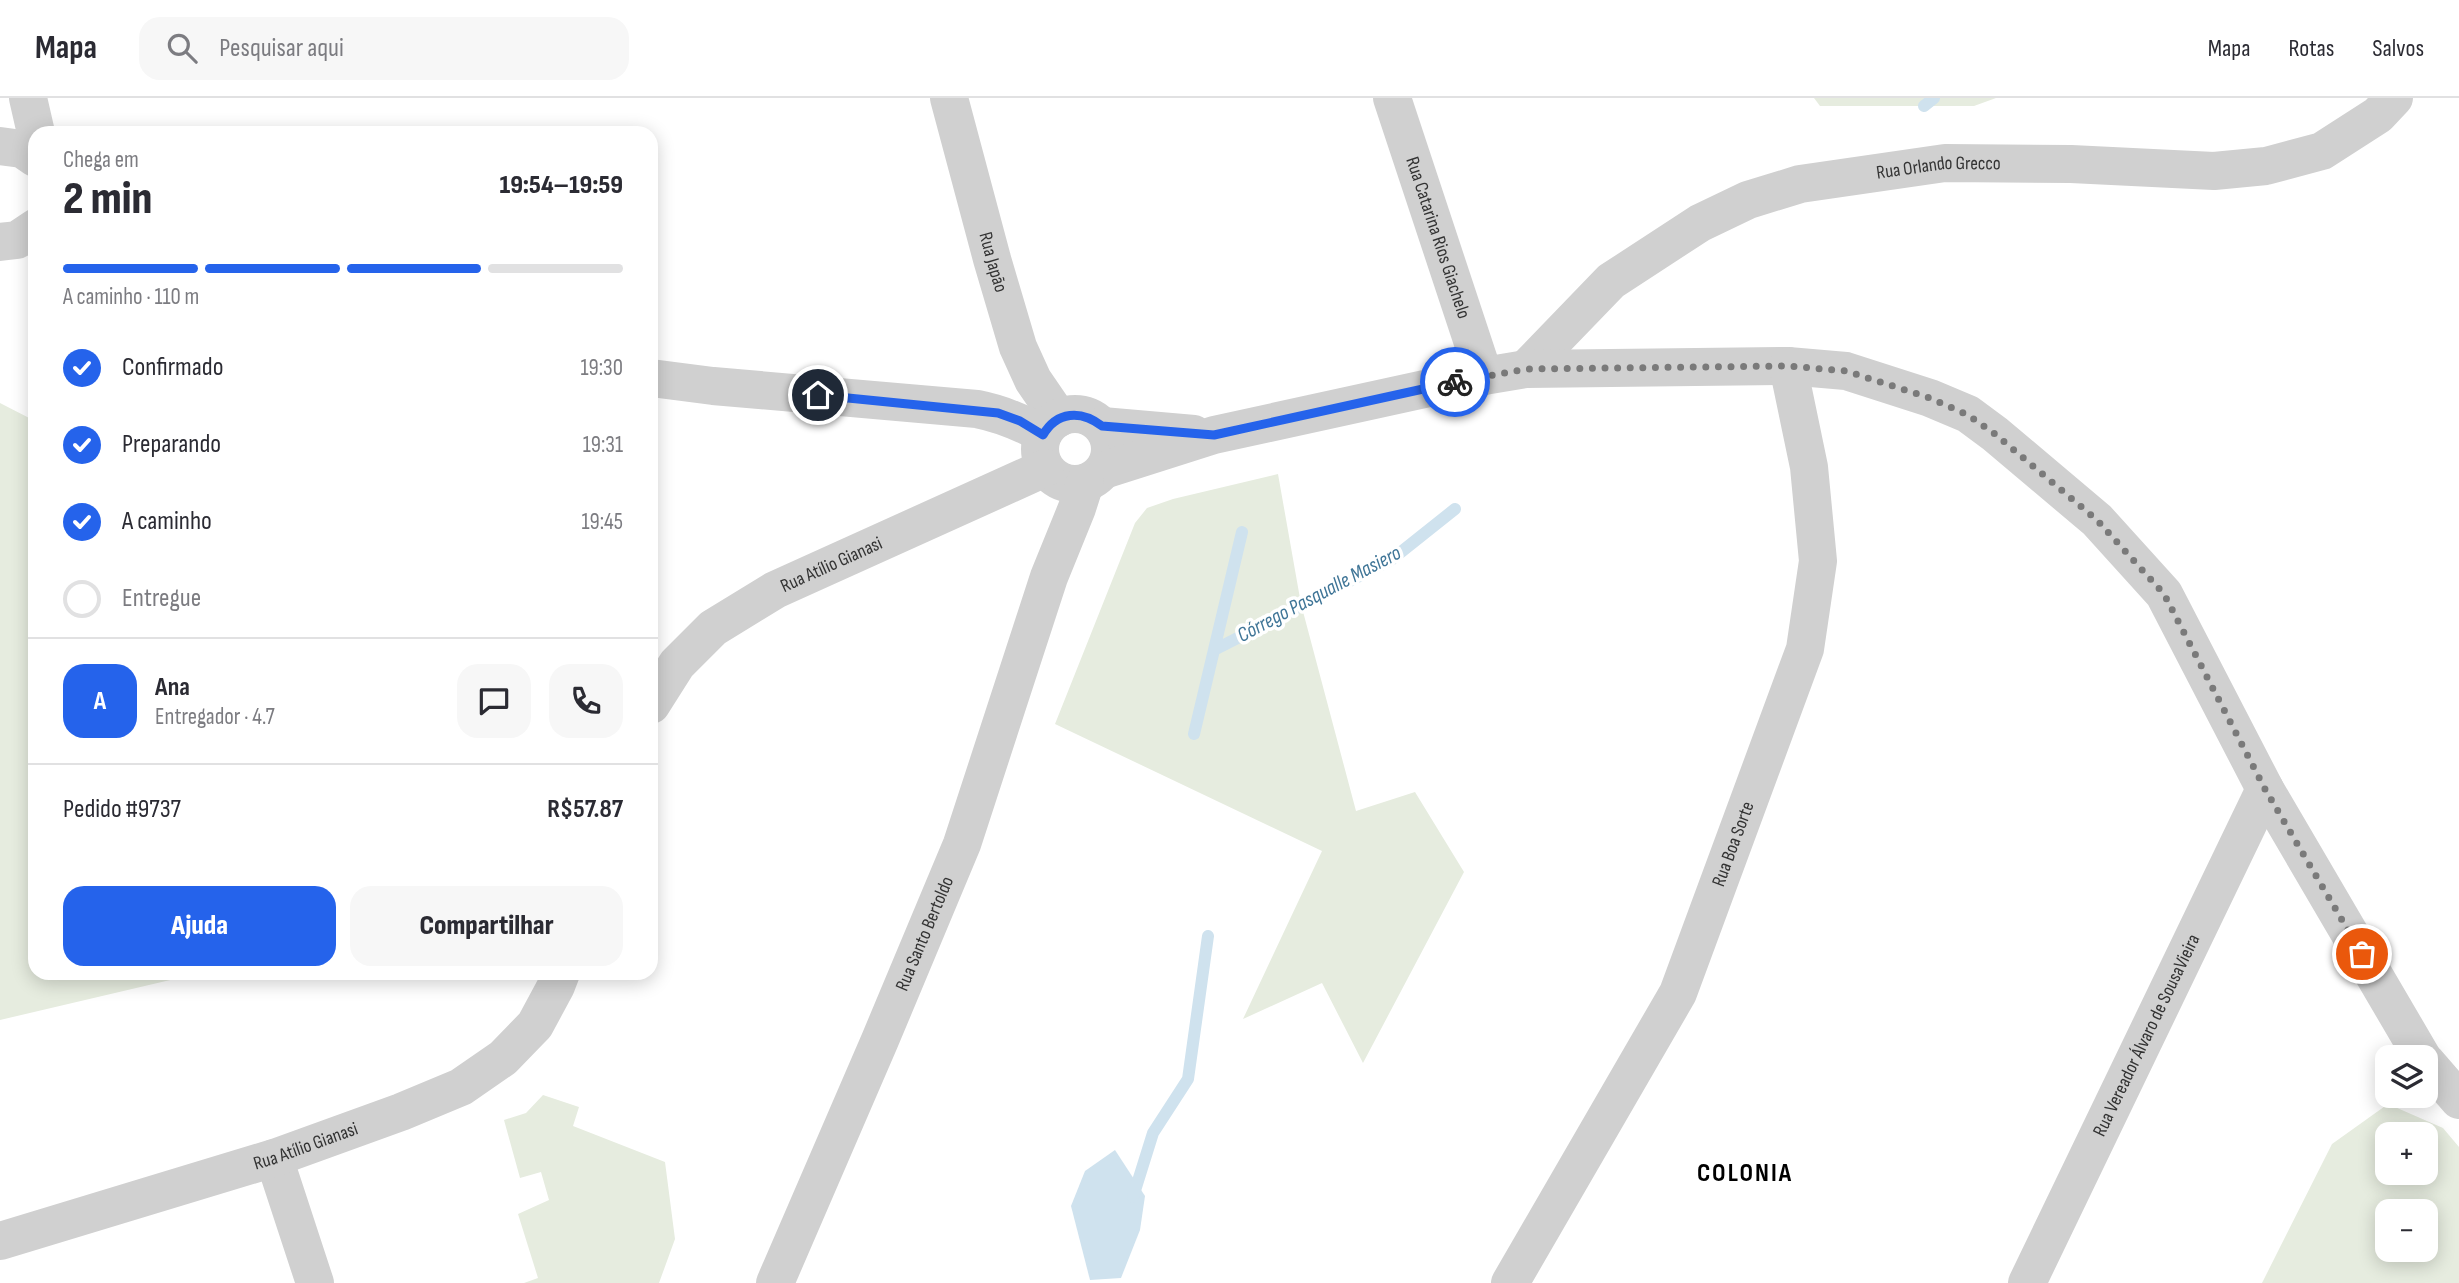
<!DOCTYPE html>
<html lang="pt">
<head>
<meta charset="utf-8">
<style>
  body { margin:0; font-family:"Sofia Sans Condensed",sans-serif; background:#f7f7f7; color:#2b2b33; height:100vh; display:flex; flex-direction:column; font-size:26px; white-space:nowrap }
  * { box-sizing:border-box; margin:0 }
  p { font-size:23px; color:#7c7c81 }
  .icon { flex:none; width:38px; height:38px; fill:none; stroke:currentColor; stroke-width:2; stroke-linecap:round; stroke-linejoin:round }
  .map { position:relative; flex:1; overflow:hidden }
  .drawer { position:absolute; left:28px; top:28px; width:630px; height:854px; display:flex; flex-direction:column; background:#fff; border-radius:21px; box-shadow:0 4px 18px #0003 }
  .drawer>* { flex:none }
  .buttons { position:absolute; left:2375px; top:947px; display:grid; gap:14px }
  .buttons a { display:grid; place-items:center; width:63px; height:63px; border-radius:14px; background:#fff; box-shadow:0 4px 18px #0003; font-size:35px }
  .pin { position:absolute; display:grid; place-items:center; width:60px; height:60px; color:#fff; margin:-30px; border:4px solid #fff; border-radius:50%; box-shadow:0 2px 7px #0007 }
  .courier { position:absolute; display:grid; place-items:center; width:70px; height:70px; margin:-35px; border:5px solid #2563eb; border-radius:50%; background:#fff; color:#222; box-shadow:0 2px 9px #0007 }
  .head em { font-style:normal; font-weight:800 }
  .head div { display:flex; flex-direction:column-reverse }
  .head { display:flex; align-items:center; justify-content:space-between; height:119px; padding:0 35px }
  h1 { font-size:46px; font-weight:800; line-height:52px }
  .bar { display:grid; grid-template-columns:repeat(4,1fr); gap:10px 7px; align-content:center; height:84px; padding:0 35px }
  .bar i { height:9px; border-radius:5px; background:#e1e1e2 }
  .bar .selected { background:#2563eb }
  .bar p { grid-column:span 4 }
  .line { display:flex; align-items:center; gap:18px; padding:0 35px; border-top:2px solid #e1e1e2 }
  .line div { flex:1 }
  .round { display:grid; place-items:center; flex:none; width:74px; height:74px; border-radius:21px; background:#f7f7f7 }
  ol { padding:0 35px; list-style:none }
  li { display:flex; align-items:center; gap:21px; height:77px }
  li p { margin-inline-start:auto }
  li .icon { padding:7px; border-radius:50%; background:#2563eb; color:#fff; stroke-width:4 }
  li:last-child { color:#7c7c81 }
  li i { width:38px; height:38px; border:4px solid #e1e1e2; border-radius:50% }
  .button { display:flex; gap:14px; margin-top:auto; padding:14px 35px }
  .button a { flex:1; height:80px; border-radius:21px; background:#2563eb; color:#fff; font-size:28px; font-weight:800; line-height:80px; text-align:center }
  .button a+a { background:#f7f7f7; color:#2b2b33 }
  header { display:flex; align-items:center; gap:42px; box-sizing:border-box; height:98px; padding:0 35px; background:#fff; border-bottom:2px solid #e1e1e2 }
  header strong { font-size:33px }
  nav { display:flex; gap:38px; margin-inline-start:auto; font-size:24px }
  .search { width:490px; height:63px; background:#f7f7f7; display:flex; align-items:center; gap:18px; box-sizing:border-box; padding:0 24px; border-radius:21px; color:#7c7c81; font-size:26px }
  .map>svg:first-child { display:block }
  .green { fill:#e6ecdf; fill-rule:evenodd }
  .water { fill:#cfe2ee }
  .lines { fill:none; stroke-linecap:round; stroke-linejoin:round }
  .stream { stroke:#cfe2ee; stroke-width:12 }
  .minor { stroke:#d0d0d0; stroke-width:38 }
  .done { stroke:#7a7a7a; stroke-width:7; stroke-dasharray:0 12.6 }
  .route { stroke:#2563eb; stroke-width:9 }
  .labels { text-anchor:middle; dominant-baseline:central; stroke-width:7; stroke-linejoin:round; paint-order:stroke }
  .street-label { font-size:19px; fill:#333; stroke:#fff }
  .water-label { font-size:21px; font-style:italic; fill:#3f7597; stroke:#fff }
  .district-label { font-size:26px; font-weight:bold; letter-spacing:2px; fill:#000; stroke:#fff }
</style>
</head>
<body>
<header>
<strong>Mapa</strong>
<div class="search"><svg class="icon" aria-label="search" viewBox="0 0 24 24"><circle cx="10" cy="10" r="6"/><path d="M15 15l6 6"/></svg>Pesquisar aqui</div>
<nav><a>Mapa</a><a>Rotas</a><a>Salvos</a></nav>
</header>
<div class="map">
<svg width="2459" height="1185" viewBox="0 0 2459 1185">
  <rect width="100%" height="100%" fill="#fff"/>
  <path class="green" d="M1814 0H1996L1974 8H1820Z
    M0 305 35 323V875H200L0 922Z
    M1278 376 1301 506 1356 713 1415 694 1464 774 1363 965 1322 885 1243 921 1322 753 1055 626 1135 425 1147 410 1173 401Z
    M543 997 579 1009 573 1028 665 1064 675 1141 659 1185H524L538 1180 518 1116 549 1102 541 1074 520 1080 504 1022 526 1015Z
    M2388 1006 2443 1030 2459 1049V1185H2262L2332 1046ZM2426 1036V1074H2387V1036ZM2426 1113V1152H2387V1113Z"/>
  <path class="water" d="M1115 1052 1145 1098 1140 1132 1121 1180 1090 1182 1071 1108 1085 1073Z"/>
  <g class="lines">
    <path class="stream" d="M1924 8 1934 0
      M1214 552 1391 462 1455 411
      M1194 636 1242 434
      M1133 1099 1153 1035 1188 981 1208 838"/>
    <g class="minor">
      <path d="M28 0 36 35"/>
      <path id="s1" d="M949 0 992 161 1018 249 1033 282 1059 320"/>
      <path id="s2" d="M1392 0 1484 278"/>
      <path d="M0 48 22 51 35 60"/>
      <path d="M0 144 17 142 35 130"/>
      <path id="s3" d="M1526 271 1611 183 1700 125 1748 102 1800 86 1945 65 2071 66 2214 73 2266 68 2322 53 2378 17 2394 0"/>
      <path d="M651 280 713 288 977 311C1002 316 1021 324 1043 336"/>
      <circle cx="1075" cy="351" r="35"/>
      <path d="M1102 328 1194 336"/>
      <path d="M1104 372 1214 337 1484 278 1526 271 1788 268 1846 273 1930 300 1968 316 1995 336 2097 422 2164 496 2265 691 2422 959"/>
      <path id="s4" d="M651 607 677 566 713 530 775 492 1045 370"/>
      <path d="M2426 964 2459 1002"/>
      <path d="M274 1060 315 1185"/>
      <path id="s5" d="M0 1143 274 1060 401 1014 461 989 503 960 535 927 556 888 561 875"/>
      <path id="s6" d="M775 1185 880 942 962 746 1049 479 1077 410 1085 385"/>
      <path id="s7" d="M1510 1185 1678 895 1805 551 1818 463 1809 369 1788 268"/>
      <path id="s8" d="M2027 1185 2265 691"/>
    </g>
  </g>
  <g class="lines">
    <path class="done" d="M1455 284 1526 271 1788 268 1846 273 1930 300 1968 317 1995 336 2097 422 2164 496 2265 691 2362 856"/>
    <path class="route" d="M818 297 998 315 1020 323 1043 337C1057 313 1081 312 1102 328L1214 337 1455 284"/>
  </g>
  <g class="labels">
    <g class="street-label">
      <text stroke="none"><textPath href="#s3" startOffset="476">Rua Orlando Grecco</textPath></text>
      <text stroke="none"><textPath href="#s2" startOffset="147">Rua Catarina Rios Giachelo</textPath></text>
      <text stroke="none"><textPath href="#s1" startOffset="170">Rua Japão</textPath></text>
      <text stroke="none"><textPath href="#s4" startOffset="234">Rua Atílio Gianasi</textPath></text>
      <text stroke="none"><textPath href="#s7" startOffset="494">Rua Boa Sorte</textPath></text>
      <text stroke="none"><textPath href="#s6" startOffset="380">Rua Santo Bertoldo</textPath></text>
      <text stroke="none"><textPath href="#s8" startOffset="275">Rua Vereador Álvaro de SousaVieira</textPath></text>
      <text stroke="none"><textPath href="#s5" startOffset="320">Rua Atílio Gianasi</textPath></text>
    </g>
    <g class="water-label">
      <text transform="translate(1319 496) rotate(-28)">Córrego Pasqualle Masiero</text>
    </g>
    <g class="district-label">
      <text x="1745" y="1075">COLONIA</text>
    </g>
  </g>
</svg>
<div class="buttons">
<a><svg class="icon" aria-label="layers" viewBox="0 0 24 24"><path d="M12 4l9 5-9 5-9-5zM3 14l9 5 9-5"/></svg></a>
<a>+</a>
<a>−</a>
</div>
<div class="pin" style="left:2362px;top:856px;background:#ea580c"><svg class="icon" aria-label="bag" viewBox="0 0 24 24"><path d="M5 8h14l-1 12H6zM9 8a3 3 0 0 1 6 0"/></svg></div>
<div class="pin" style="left:818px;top:297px;background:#1f2937"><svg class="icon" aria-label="home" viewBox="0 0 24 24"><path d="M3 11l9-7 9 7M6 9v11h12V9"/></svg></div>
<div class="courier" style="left:1455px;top:284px"><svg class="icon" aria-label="bike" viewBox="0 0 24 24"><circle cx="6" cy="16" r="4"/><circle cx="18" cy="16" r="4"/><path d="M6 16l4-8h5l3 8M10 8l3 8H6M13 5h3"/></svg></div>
<section class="drawer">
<div class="head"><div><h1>2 min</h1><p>Chega em</p></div><em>19:54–19:59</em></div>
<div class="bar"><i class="selected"></i><i class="selected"></i><i class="selected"></i><i></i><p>A caminho · 110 m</p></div>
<ol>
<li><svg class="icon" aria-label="check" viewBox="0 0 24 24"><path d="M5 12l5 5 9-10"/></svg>Confirmado<p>19:30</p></li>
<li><svg class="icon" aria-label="check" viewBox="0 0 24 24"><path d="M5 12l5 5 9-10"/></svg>Preparando<p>19:31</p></li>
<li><svg class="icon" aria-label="check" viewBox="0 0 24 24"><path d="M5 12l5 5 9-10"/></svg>A caminho<p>19:45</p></li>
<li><i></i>Entregue</li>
</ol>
<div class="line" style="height:126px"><b class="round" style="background:#2563eb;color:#fff">A</b><div><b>Ana</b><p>Entregador · 4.7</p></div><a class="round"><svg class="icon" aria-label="chat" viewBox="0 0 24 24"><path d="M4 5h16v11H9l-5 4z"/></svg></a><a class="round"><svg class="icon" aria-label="phone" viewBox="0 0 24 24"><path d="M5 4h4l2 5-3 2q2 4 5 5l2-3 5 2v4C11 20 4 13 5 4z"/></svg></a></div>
<div class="line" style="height:91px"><div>Pedido #9737</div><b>R$57.87</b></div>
<div class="button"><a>Ajuda</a><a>Compartilhar</a></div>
</section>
</div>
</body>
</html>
